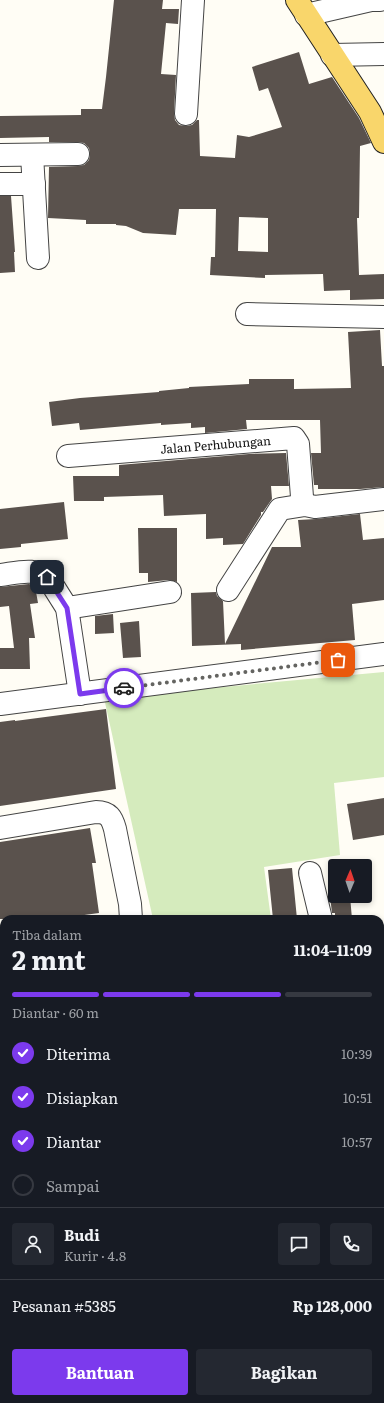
<!DOCTYPE html>
<html lang="id">
<head>
<meta charset="utf-8">
<style>
  body { margin:0; font-family:Literata,serif; background:#242831; color:#f1f3f6; height:100vh; display:flex; flex-direction:column; font-size:15px; white-space:nowrap }
  * { box-sizing:border-box; margin:0 }
  p { font-size:13px; color:#9ea1a6 }
  .icon { flex:none; width:22px; height:22px; fill:none; stroke:currentColor; stroke-width:2; stroke-linecap:round; stroke-linejoin:round }
  .map { position:relative; flex:1; overflow:hidden }
  .side { position:absolute; left:0px; top:915px; width:384px; height:488px; display:flex; flex-direction:column; background:#171b24; border-radius:12px 12px 0 0; box-shadow:0 2px 6px #0003 }
  .side>* { flex:none }
  .needle { width:26px; rotate:2deg }
  .controls { position:absolute; left:328px; top:859px; display:grid; gap:8px }
  .controls a { display:grid; place-items:center; width:44px; height:44px; border-radius:4px; background:#171b24; box-shadow:0 2px 6px #0003; font-size:20px }
  .pin { position:absolute; display:grid; place-items:center; width:34px; height:34px; color:#fff; margin:-17px; border-radius:8px; box-shadow:0 2px 6px #0006 }
  .courier { position:absolute; display:grid; place-items:center; width:40px; height:40px; margin:-20px; border:3px solid #7c3aed; border-radius:50%; background:#fff; color:#222; box-shadow:0 1px 5px #0007 }
  .headline em { font-style:normal; font-weight:700 }
  .headline div { display:flex; flex-direction:column-reverse }
  .headline { display:flex; align-items:center; justify-content:space-between; height:68px; padding:0 12px }
  h1 { font-size:26px; font-weight:700; line-height:30px }
  .bar { display:grid; grid-template-columns:repeat(4,1fr); gap:6px 4px; align-content:center; height:48px; padding:0 12px }
  .bar i { height:5px; border-radius:3px; background:#363941 }
  .bar .active { background:#7c3aed }
  .bar p { grid-column:span 4 }
  .line { display:flex; align-items:center; gap:10px; padding:0 12px; border-top:1px solid #363941 }
  .line div { flex:1 }
  .round { display:grid; place-items:center; flex:none; width:42px; height:42px; border-radius:4px; background:#242831 }
  ol { padding:0 12px; list-style:none }
  li { display:flex; align-items:center; gap:12px; height:44px }
  li p { margin-inline-start:auto }
  li .icon { padding:4px; border-radius:50%; background:#7c3aed; color:#fff; stroke-width:4 }
  li:last-child { color:#9ea1a6 }
  li i { width:22px; height:22px; border:2px solid #363941; border-radius:50% }
  .button { display:flex; gap:8px; margin-top:auto; padding:8px 12px }
  .button a { flex:1; height:46px; border-radius:4px; background:#7c3aed; color:#fff; font-size:16px; font-weight:700; line-height:46px; text-align:center }
  .button a+a { background:#242831; color:#f1f3f6 }
  .map>svg:first-child { display:block }
  .green { fill:#d5ebbd }
  .building { fill:#5a524d; fill-rule:evenodd }
  .lines { fill:none; stroke-linecap:round; stroke-linejoin:round }
  .minor-casing { stroke:#444; stroke-width:24 }
  .major-casing { stroke:#222; stroke-width:24 }
  .path { stroke:#333; stroke-width:2.5; stroke-dasharray:4 2; stroke-linecap:butt }
  .minor { stroke:#fff; stroke-width:22 }
  .major { stroke:#f9d66b; stroke-width:22 }
  .done { stroke:#646461; stroke-width:4; stroke-dasharray:0 7.2 }
  .route { stroke:#7c3aed; stroke-width:5 }
  .labels { text-anchor:middle; dominant-baseline:central; stroke-width:4; stroke-linejoin:round; paint-order:stroke }
  .street-label { font-size:12px; fill:#111; stroke:#fff }
</style>
</head>
<body>
<div class="map">
<svg width="384" height="1403" viewBox="0 0 384 1403">
  <rect width="100%" height="100%" fill="#fffdf5"/>
  <path class="green" d="M384 672V777L334 783 340 855 264 867 271 919H153L104 698Z
    M380 1097H384V1403H244L243 1399H380Z"/>
  <path class="building" d="M114 0H163L162 9H179L178 24 166 23 161 74 176 75 174 113 175 120 179 125 186 126 192 125 197 120H199L200 156 235 158 237 135 249 137 282 127 268 88 259 91 252 67 299 52 309 84 332 77 359 118 371 143 360 146 359 218H357L359 275 384 274V299L350 300V290L324 291 323 274 265 275V278L210 275 211 257H215L216 209H179L176 235 143 233 126 226 116 225V224H86V220L48 218 49 167 78 166 84 165 89 160 90 154 89 148 84 143 78 142H49V137L0 138V116L81 115V109H102L106 77ZM239 217 268 218V252L238 251Z
    M0 196H11L15 252H14L15 272 0 273Z
    M380 330 382 366H384V487L360 489H318V485H314L311 453H321L320 420H246L247 429 205 433V427L191 428V423L161 425V423L80 430 79 423 52 426 49 402 80 398 159 392V391L189 388V387L249 384V379H294V389L351 388 348 332Z
    M286 453 289 486H271L272 499 263 512H261V515L243 544 223 545V538L206 539V514L164 516 163 495 104 497V501H74L73 476H119V465L249 454Z
    M64 502 68 539 21 544V547L0 549V509Z
    M360 514 363 540 384 538V600L352 604 355 640 241 650V644L192 646 191 593 216 592 217 596 223 601 225 644 272 547H301L298 520 316 519Z
    M138 528H177V582L168 580 148 582V573H139Z
    M29 584 35 586 38 603 30 604 35 638H29L30 669H0V648H14L9 606 0 607V587Z
    M113 614 114 633 95 634V616Z
    M139 621 141 657 123 658 120 623Z
    M106 709 116 789 0 806V722L15 720V721Z
    M384 798V835L353 840 347 804Z
    M90 828 96 863H92L99 913 55 919H0V842Z
    M292 868 297 919H273L268 870Z
    M330 896H350L352 919H335V913H332Z"/>
  <g class="lines">
    <g class="minor-casing">
      <g id="minor">
        <path d="M306 15 371 0H380"/>
        <path d="M332 55 384 54"/>
        <path d="M186 114 193 0"/>
        <path d="M0 155 78 154"/>
        <path d="M32 155 38 258"/>
        <path d="M0 184H34"/>
        <path d="M247 314 384 317"/>
        <path id="s1" d="M68 456 294 438 298 444 302 497 305 505"/>
        <path d="M0 575C17 573 37 566 50 581L67 608 80 694"/>
        <path d="M228 590 280 509 305 505 315 507 384 499"/>
        <path d="M67 608 170 592"/>
        <path d="M0 704 384 654"/>
        <path d="M0 828 96 812C109 812 112 818 115 829L130 904 131 919"/>
        <path d="M310 873 321 919"/>
        <path d="M0 950 4 949"/>
        <path d="M380 954 384 953"/>
        <path d="M0 1059H4"/>
        <path d="M380 1091H384"/>
        <path d="M0 1375 4 1373"/>
        <path d="M57 1399 58 1403"/>
        <path d="M156 1403 168 1399"/>
      </g>
    </g>
    <g class="major-casing">
      <path id="major" d="M297 0 370 112 384 142"/>
    </g>
    <path class="path" d="M0 1128H4
      M380 1221 384 1222
      M380 1337 384 1339"/>
    <use href="#minor" class="minor"/>
    <use href="#major" class="major"/>
  </g>
  <g class="lines">
    <path class="done" d="M124 688 338 660"/>
    <path class="route" d="M47 577 67 608 80 694 124 688"/>
  </g>
  <g class="labels">
    <g class="street-label">
      <text stroke="none"><textPath href="#s1" startOffset="148">Jalan Perhubungan</textPath></text>
    </g>
  </g>
</svg>
<div class="controls">
<a><svg class="needle" viewBox="-14 -14 28 28"><path d="M0-13l5 13h-10z" fill="#e53935"/><path d="M0 13l5-13h-10z" fill="#9ea1a6"/></svg></a>
</div>
<div class="pin" style="left:338px;top:660px;background:#ea580c"><svg class="icon" aria-label="bag" viewBox="0 0 24 24"><path d="M5 8h14l-1 12H6zM9 8a3 3 0 0 1 6 0"/></svg></div>
<div class="pin" style="left:47px;top:577px;background:#1f2937"><svg class="icon" aria-label="home" viewBox="0 0 24 24"><path d="M3 11l9-7 9 7M6 9v11h12V9"/></svg></div>
<div class="courier" style="left:124px;top:688px"><svg class="icon" aria-label="car" viewBox="0 0 24 24"><path d="M5 17H2v-5l4-1 3-4h7l3 4 3 1v5h-3M9 17h6M6 11h13"/><circle cx="7" cy="17" r="2"/><circle cx="17" cy="17" r="2"/></svg></div>
<section class="side">
<div class="headline"><div><h1>2 mnt</h1><p>Tiba dalam</p></div><em>11:04–11:09</em></div>
<div class="bar"><i class="active"></i><i class="active"></i><i class="active"></i><i></i><p>Diantar · 60 m</p></div>
<ol>
<li><svg class="icon" aria-label="check" viewBox="0 0 24 24"><path d="M5 12l5 5 9-10"/></svg>Diterima<p>10:39</p></li>
<li><svg class="icon" aria-label="check" viewBox="0 0 24 24"><path d="M5 12l5 5 9-10"/></svg>Disiapkan<p>10:51</p></li>
<li><svg class="icon" aria-label="check" viewBox="0 0 24 24"><path d="M5 12l5 5 9-10"/></svg>Diantar<p>10:57</p></li>
<li><i></i>Sampai</li>
</ol>
<div class="line" style="height:72px"><a class="round"><svg class="icon" aria-label="person" viewBox="0 0 24 24"><circle cx="12" cy="8" r="4"/><path d="M4 21q1-7 8-7t8 7"/></svg></a><div><b>Budi</b><p>Kurir · 4.8</p></div><a class="round"><svg class="icon" aria-label="chat" viewBox="0 0 24 24"><path d="M4 5h16v11H9l-5 4z"/></svg></a><a class="round"><svg class="icon" aria-label="phone" viewBox="0 0 24 24"><path d="M5 4h4l2 5-3 2q2 4 5 5l2-3 5 2v4C11 20 4 13 5 4z"/></svg></a></div>
<div class="line" style="height:52px"><div>Pesanan #5385</div><b>Rp 128,000</b></div>
<div class="button"><a>Bantuan</a><a>Bagikan</a></div>
</section>
</div>
</body>
</html>
